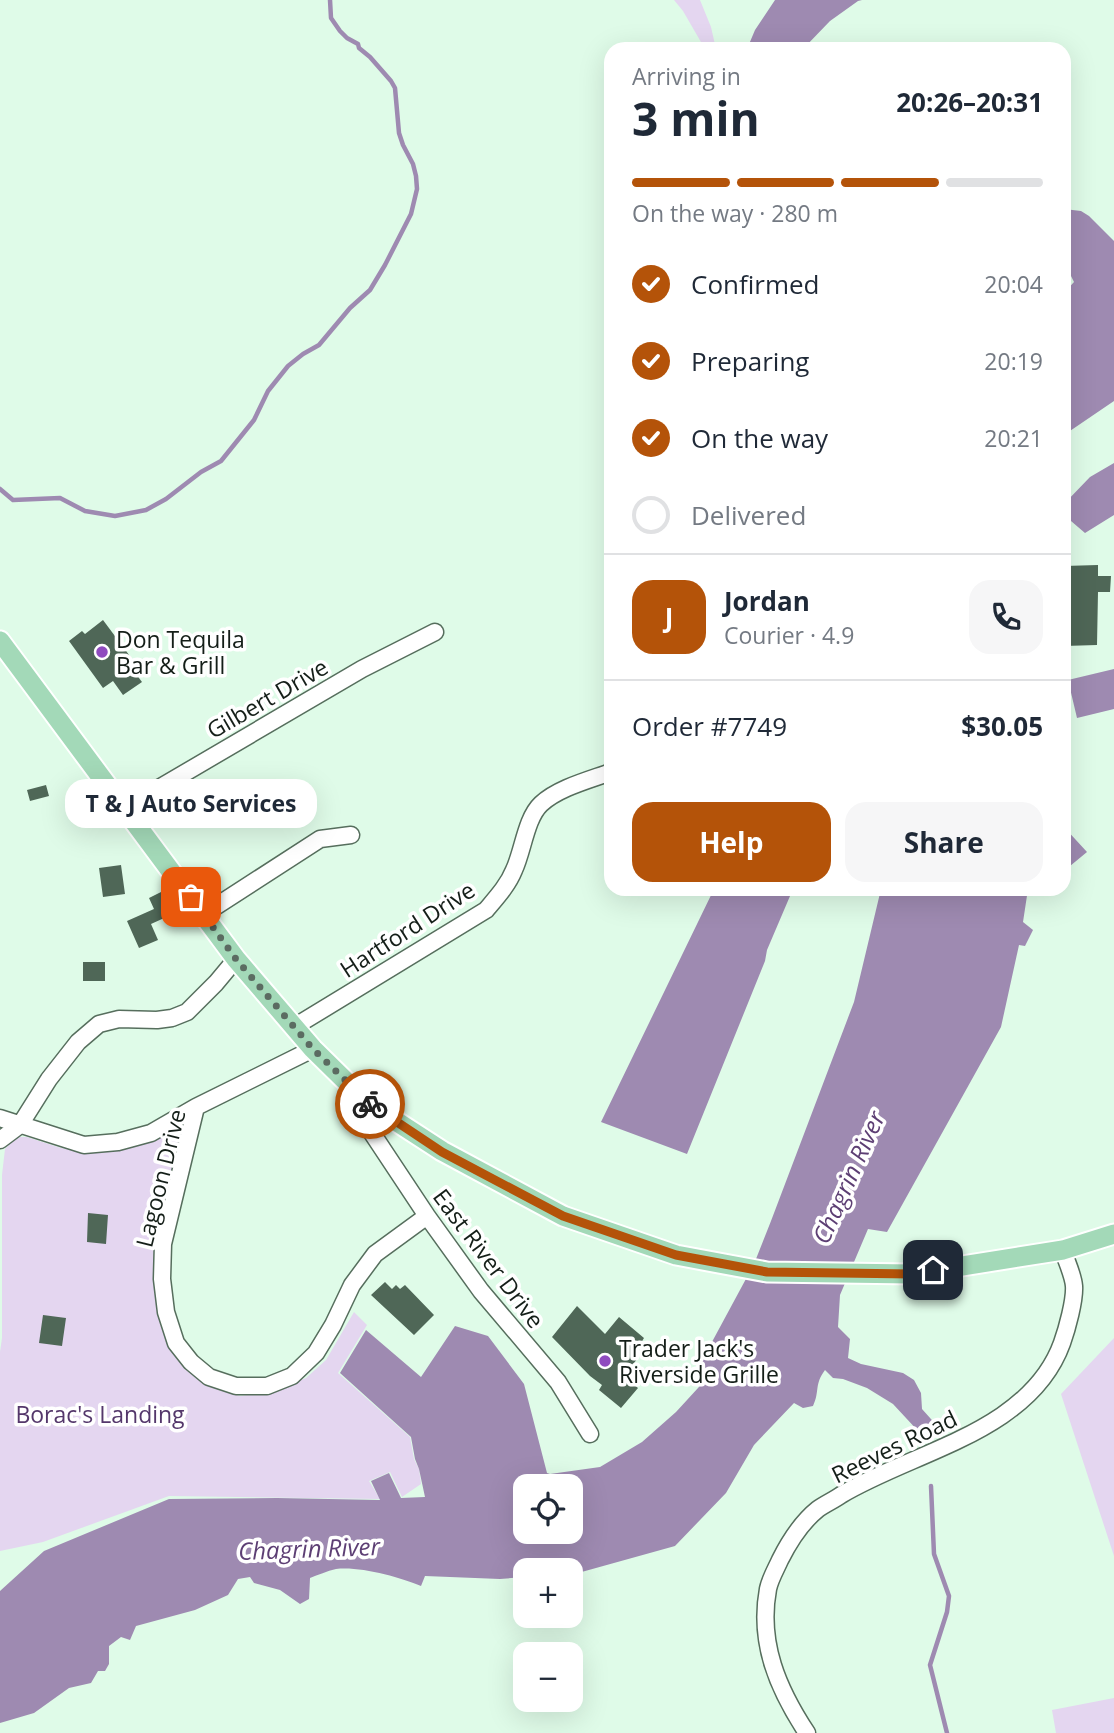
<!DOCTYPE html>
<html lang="en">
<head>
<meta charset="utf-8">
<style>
  body { margin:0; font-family:"Open Sans",sans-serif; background:#f6f6f7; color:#1f2937; height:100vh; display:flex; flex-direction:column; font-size:26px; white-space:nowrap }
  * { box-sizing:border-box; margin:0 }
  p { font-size:23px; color:#747a83 }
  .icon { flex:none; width:38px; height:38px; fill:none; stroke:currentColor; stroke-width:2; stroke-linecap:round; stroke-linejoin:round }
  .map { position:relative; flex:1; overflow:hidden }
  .details { position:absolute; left:604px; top:42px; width:467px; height:854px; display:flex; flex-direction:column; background:#fff; border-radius:21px; box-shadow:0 7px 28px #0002 }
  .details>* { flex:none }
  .tools { position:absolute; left:513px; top:1474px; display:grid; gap:14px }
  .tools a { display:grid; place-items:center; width:70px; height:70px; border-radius:14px; background:#fff; box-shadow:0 7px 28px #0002; font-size:35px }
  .pin { position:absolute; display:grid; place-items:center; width:60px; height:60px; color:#fff; margin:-30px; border-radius:14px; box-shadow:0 4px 10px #0006 }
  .courier { position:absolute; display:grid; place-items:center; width:70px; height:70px; margin:-35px; border:5px solid #b45309; border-radius:50%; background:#fff; color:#222; box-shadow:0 2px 9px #0007 }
  .bubble { position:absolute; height:49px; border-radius:21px; background:#fff; box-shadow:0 7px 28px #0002; font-size:23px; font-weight:700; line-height:49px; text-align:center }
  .head em { font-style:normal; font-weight:700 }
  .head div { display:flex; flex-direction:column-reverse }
  .head { display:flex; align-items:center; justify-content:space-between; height:119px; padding:0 28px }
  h1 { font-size:46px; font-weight:700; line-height:52px }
  .bar { display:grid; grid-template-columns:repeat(4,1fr); gap:10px 7px; align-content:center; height:84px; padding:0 28px }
  .bar i { height:9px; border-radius:5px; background:#e0e1e3 }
  .bar .on { background:#b45309 }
  .bar p { grid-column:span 4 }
  .line { display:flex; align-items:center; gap:18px; padding:0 28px; border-top:2px solid #e0e1e3 }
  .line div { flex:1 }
  .round { display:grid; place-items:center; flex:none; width:74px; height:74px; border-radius:21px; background:#f6f6f7 }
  ol { padding:0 28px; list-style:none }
  li { display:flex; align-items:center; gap:21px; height:77px }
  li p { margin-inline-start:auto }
  li .icon { padding:7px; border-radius:50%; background:#b45309; color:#fff; stroke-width:4 }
  li:last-child { color:#747a83 }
  li i { width:38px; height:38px; border:4px solid #e0e1e3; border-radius:50% }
  .action { display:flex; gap:14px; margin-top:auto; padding:14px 28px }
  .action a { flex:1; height:80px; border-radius:21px; background:#b45309; color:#fff; font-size:28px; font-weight:700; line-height:80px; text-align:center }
  .action a+a { background:#f6f6f7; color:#1f2937 }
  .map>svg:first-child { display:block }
  .green { fill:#e4d6f0 }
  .water { fill:#9e8ab1; fill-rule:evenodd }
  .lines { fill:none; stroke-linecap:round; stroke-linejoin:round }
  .stream { stroke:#9e8ab1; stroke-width:4.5 }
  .building { fill:#4f6757 }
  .minor-casing { stroke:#566e5d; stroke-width:19 }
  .major-casing { stroke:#fff; stroke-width:23 }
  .minor { stroke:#fff; stroke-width:16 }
  .major { stroke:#a3d9b8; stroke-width:19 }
  .done { stroke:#5b6b61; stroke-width:7; stroke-dasharray:0 12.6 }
  .route { stroke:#b45309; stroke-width:9 }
  .poi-dot { fill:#8f4bbf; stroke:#fff; stroke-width:2.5 }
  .labels { text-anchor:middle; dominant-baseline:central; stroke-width:7; stroke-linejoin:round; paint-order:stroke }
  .poi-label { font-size:23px; fill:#141e18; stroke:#fff; text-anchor:start }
  .street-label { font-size:23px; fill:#141e18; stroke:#fff }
  .park-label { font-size:23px; fill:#54376b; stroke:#fff }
  .water-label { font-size:24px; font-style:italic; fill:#5d3f74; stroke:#fff }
</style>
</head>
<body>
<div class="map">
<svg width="1114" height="1733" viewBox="0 0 1114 1733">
  <rect width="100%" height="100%" fill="#dffbe8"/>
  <path class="green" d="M674 0H700L711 27 716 49H705L683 11Z
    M172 1129 179 1130 184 1140 156 1266 191 1369 209 1386 240 1396 275 1391 306 1378 326 1360 354 1312 367 1325 338 1373 410 1437 414 1459 419 1469 421 1484 402 1497 390 1472 369 1481 380 1499 169 1496 43 1542 0 1551V1352L2 1338V1175L5 1149 16 1137H27L61 1148 89 1152Z
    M1114 1338V1556L1061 1394Z
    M1114 1698V1733H1056L1052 1710Z"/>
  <path class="water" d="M775 0H862L858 1 830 21 803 49H747L755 30Z
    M1064 209 1081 211 1089 216 1114 241V401L1064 435V293L1074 282 1064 262Z
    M1114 463V515L1085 533 1064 515V504L1090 477Z
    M1114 669V709L1077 718 1068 680Z
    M1064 827 1087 852 1064 871Z
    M714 889H793L767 950 765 961 687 1154 601 1122Z
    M881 889H1028L1023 922 1033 930 1025 946 1019 945 1001 1027 887 1232 868 1229 840 1295 838 1327 850 1339 848 1358 861 1364 903 1373 914 1380 921 1393 922 1409 939 1428 937 1431 919 1432 893 1404 867 1388 843 1379 833 1378 825 1370C814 1385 820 1391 813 1406L803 1408 794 1403 754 1445 726 1493 675 1546 578 1573H571L570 1570H525V1577L500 1579 425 1576 421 1586C400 1577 359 1566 336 1569 327 1571 318 1575 310 1578L309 1599 300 1604 280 1590 254 1583 250 1577 238 1579 228 1595 195 1610 136 1626 130 1640 121 1637 109 1646V1664L105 1671H98L91 1683 69 1688 34 1713 0 1723V1591L44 1551 169 1499 277 1498 380 1500 371 1481 389 1473 401 1498 425 1497 419 1469 415 1459 411 1437 340 1373 366 1330 421 1377 455 1326 488 1336 524 1384 547 1473 550 1474 600 1467 642 1442 676 1412 709 1376 699 1366 754 1264 771 1221 854 1002ZM525 1486H570V1531H525Z"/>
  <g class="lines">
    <path class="stream" d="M0 489 13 500 60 498 85 511 115 516 146 510 166 499 201 472 221 461 254 420 268 391 288 366 303 354 319 345 350 308 370 290 385 265 411 214 417 189 416 176 413 164 403 145 399 133 395 88 391 81 370 57 359 48 358 44 347 38 340 31 331 18 330 0
      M931 1486 934 1554 949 1596 947 1612 930 1665 947 1733"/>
  </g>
  <path class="building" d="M1098 565V576H1111L1110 592H1098L1097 645 1064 646V566Z
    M103 620 135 663 130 666 142 682 123 695 113 681 103 688 69 641 82 631 85 634Z
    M46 785 49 796 30 801 27 790Z
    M121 865 125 894 103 897 99 868Z
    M163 891 173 914 151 924 158 940 139 948 127 921 154 909 149 898Z
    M83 962H105V981H83Z
    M88 1213 108 1215 106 1244 87 1242Z
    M385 1282 392 1289 396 1285 400 1289 405 1285 434 1315 414 1335 371 1295Z
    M577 1306 605 1334 619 1317 644 1338 636 1351 641 1354 624 1376 638 1388 621 1408 599 1390 602 1385 590 1376 552 1337Z
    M43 1315 66 1318 62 1346 39 1343Z"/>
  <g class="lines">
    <g class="minor-casing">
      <path id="minor" d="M125 808 362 669 435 632
        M204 914 320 839 351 835
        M294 1027 486 910C497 897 508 885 514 870 523 851 526 818 541 804 558 788 589 780 611 772
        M368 1103 370 1130 427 1216 481 1291 558 1382 590 1434
        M196 1107 163 1244 162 1279 166 1312 176 1343 191 1362 209 1377 236 1386H267L292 1376 316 1353 333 1325 352 1285 375 1254 427 1216
        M0 1118 84 1145 118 1142 151 1133 196 1107 313 1049
        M0 1140 20 1125 49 1079 78 1042 99 1024 119 1019 157 1020 172 1018 187 1012 216 983 236 959
        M807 1733C778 1689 758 1643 768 1589 770 1579 776 1569 780 1560 789 1542 803 1521 818 1509 825 1504 834 1500 841 1495 914 1451 1030 1432 1062 1343 1067 1329 1075 1300 1074 1286 1073 1274 1066 1261 1063 1250"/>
    </g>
    <g class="major-casing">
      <path id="major" d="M0 641 236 959 313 1049 368 1103 442 1151 563 1216 676 1255 767 1272 912 1274 1063 1250 1114 1234"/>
    </g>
    <use href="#minor" class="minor"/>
    <use href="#major" class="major"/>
  </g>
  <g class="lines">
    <path class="done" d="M191 897 236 959 313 1049 370 1104"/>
    <path class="route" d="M370 1104 442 1152 563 1216 676 1255 767 1272 912 1274 933 1270"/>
  </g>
  <g class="poi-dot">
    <circle cx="102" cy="652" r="7"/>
    <circle cx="605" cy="1361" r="7"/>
  </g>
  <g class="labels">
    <g class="poi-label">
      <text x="116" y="639">Don Tequila<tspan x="116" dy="26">Bar &amp; Grill</tspan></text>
      <text x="619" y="1348">Trader Jack's<tspan x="619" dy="26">Riverside Grille</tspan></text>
    </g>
    <g class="street-label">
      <text transform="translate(267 698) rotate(-30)">Gilbert Drive</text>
      <text transform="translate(407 929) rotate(-33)">Hartford Drive</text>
      <text transform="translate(160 1178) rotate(-76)">Lagoon Drive</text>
      <text transform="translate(489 1258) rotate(53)">East River Drive</text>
      <text transform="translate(894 1446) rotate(-26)">Reeves Road</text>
    </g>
    <g class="park-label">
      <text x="100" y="1414">Borac's Landing</text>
    </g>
    <g class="water-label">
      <text transform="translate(848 1177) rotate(-66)">Chagrin River</text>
      <text transform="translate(309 1548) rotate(-2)">Chagrin River</text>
    </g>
  </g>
</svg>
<div class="tools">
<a><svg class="icon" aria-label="locate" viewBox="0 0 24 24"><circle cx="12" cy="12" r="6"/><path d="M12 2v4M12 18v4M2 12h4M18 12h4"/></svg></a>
<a>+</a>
<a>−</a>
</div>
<div class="pin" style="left:191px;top:897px;background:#ea580c"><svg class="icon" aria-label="bag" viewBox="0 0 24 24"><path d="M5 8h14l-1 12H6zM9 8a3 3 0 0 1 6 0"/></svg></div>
<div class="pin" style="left:933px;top:1270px;background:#1f2937"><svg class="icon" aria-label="home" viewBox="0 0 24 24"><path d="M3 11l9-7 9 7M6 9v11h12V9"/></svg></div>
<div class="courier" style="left:370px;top:1104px"><svg class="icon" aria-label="bike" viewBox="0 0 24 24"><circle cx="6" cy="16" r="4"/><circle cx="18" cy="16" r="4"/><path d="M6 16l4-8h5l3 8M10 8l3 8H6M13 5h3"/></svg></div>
<div class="bubble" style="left:65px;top:779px;width:252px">T &amp; J Auto Services</div>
<section class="details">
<div class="head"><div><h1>3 min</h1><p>Arriving in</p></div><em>20:26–20:31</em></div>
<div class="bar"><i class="on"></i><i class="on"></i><i class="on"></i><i></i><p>On the way · 280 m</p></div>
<ol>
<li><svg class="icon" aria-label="check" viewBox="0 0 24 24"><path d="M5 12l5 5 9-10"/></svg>Confirmed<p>20:04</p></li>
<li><svg class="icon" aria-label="check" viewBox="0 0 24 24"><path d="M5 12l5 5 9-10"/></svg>Preparing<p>20:19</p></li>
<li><svg class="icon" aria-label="check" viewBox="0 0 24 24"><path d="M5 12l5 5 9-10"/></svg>On the way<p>20:21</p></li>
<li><i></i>Delivered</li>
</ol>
<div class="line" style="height:126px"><b class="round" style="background:#b45309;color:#fff">J</b><div><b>Jordan</b><p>Courier · 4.9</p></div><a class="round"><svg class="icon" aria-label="phone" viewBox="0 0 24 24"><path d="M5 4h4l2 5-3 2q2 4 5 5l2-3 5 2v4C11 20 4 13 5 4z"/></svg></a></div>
<div class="line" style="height:91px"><div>Order #7749</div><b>$30.05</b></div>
<div class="action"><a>Help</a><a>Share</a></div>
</section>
</div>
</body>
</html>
